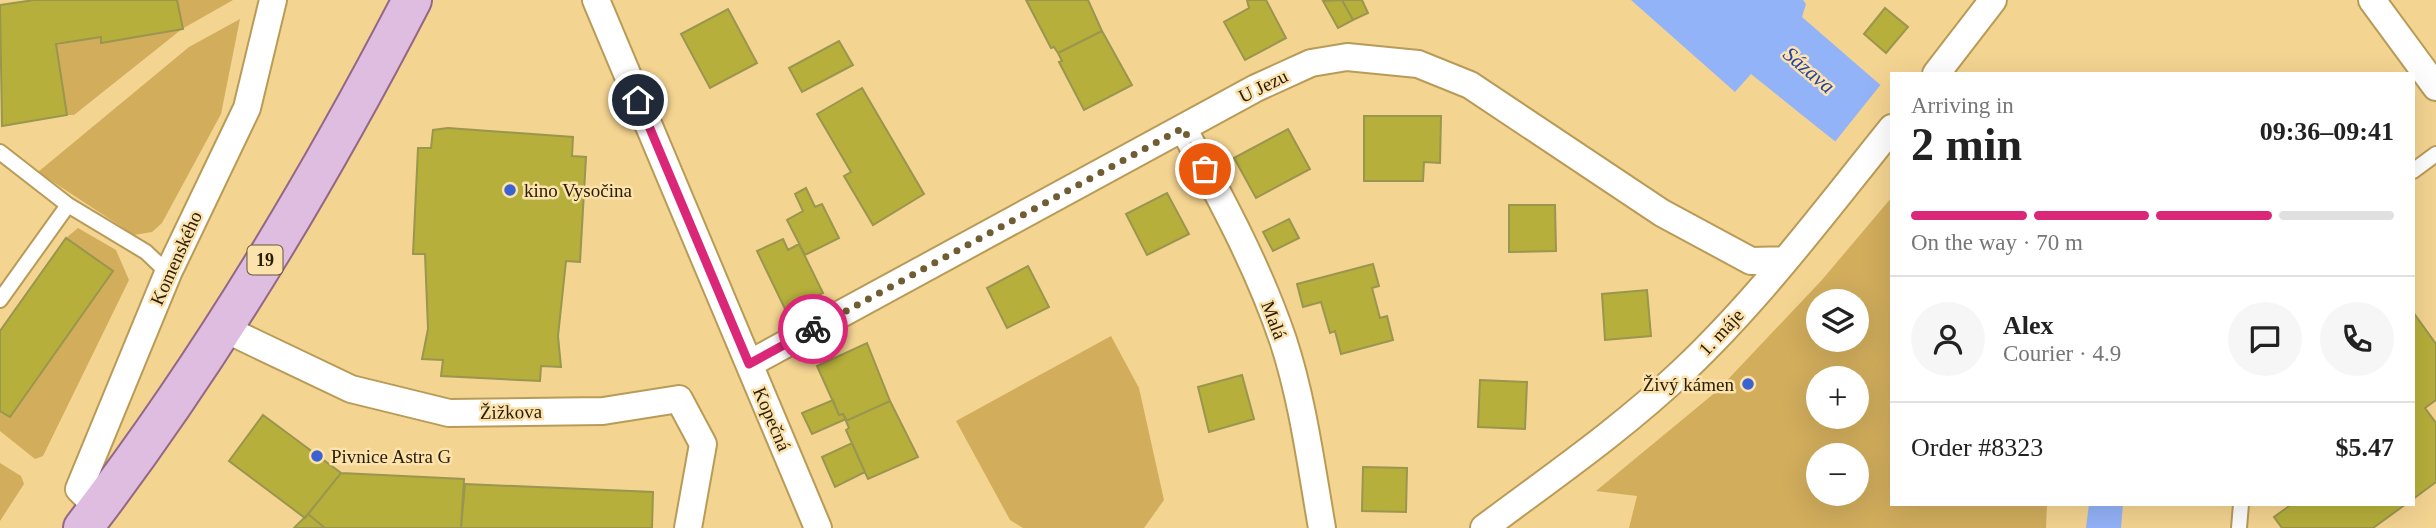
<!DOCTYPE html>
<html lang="en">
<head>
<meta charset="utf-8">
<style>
  body { margin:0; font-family:Georgia,serif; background:#f6f6f6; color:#222; height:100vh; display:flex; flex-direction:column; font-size:26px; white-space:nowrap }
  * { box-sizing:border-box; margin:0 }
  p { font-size:23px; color:#767676 }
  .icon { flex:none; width:38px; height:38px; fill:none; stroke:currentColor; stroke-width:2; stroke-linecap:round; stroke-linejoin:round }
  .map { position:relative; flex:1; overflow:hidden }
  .side { position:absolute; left:1890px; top:72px; width:525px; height:434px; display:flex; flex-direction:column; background:#fff; border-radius:0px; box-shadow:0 7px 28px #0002 }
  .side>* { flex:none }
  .tools { position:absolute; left:1806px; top:289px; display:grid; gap:14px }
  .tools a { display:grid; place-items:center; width:63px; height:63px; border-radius:50%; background:#fff; box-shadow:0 7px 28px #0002; font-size:35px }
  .pin { position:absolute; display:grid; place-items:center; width:60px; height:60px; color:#fff; margin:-30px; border:4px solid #fff; border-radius:50%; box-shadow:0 2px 7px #0007 }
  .courier { position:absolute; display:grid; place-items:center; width:70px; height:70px; margin:-35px; border:5px solid #db2777; border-radius:50%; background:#fff; color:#222; box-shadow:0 2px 9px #0007 }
  .head em { font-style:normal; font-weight:700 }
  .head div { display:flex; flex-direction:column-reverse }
  .head { display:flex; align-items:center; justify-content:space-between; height:119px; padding:0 21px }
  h1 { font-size:46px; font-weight:700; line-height:52px }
  .bar { display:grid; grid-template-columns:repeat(4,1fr); gap:10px 7px; align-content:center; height:84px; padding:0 21px }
  .bar i { height:9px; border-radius:5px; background:#e0e0e0 }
  .bar .current { background:#db2777 }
  .bar p { grid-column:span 4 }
  .line { display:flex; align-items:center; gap:18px; padding:0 21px; border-top:2px solid #e0e0e0 }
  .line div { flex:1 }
  .round { display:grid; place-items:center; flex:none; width:74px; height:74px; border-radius:37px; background:#f6f6f6 }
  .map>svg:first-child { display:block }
  .green { fill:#d1ad5c; fill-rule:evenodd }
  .water { fill:#93b3f9 }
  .pier { fill:#f4d491 }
  .building { fill:#b6af3b; stroke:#9a954f; stroke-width:2 }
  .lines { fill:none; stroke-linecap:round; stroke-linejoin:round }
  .service-casing { stroke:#b99b58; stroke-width:18 }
  .minor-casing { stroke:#b99b58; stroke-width:30 }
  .primary-casing { stroke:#926885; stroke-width:42 }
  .service { stroke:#fff; stroke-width:14 }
  .minor { stroke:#fff; stroke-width:26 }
  .primary { stroke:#dfbde0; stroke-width:38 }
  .done { stroke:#705d34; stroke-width:7; stroke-dasharray:0 12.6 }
  .route { stroke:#db2777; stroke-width:9 }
  .poi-dot { fill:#3a62d3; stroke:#fce2ad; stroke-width:2.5 }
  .labels { text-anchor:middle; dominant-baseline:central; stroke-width:5; stroke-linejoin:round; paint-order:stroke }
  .shield { fill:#fce2ad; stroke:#685835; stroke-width:2 }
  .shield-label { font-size:18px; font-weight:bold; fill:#291d02 }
  .street-label { font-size:19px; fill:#291d02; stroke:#fce2ad }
  .poi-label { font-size:19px; fill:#291d02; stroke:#fce2ad; text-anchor:start }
  .water-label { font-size:21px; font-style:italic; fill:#2344a7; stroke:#fce2ad }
</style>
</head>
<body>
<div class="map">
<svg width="2436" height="528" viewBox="0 0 2436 528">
  <rect width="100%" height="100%" fill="#f4d491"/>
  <path class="green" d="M177 0H233L182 29 74 115H67L56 45 101 37 102 43 182 29Z
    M240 19 221 114 162 223 152 232 134 235 38 172 189 47Z
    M1892 197V504H2047L2046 528H1629L1637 496 1596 491 1717 391 1821 281ZM1818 301H1857V340H1818ZM1857 378V416H1818V378ZM1818 455H1857V494H1818Z
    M78 228 116 250 129 280 43 456 35 459 0 431V411L10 417 112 271 66 238Z
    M1111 336 1139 388 1164 500 1144 528H1023L1010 520 956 421Z
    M0 463 21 476 24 484 0 521Z"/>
  <path class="water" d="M1631 0H1803L1806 4 1802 17 1892 95V187L1751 74 1735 92Z
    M2089 504H2123L2121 528H2086Z"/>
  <path class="pier" d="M1882 83 1892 91 1891 190 1834 143Z"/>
  <path class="building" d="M34 0H177L183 29 101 43V37L56 44 67 115 2 126 0 5Z
    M1026 0H1088L1102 31 1058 53 1054 47 1051 48Z
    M1266 0 1286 38 1245 60 1224 22 1249 8 1247 0Z
    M1342 0H1362L1368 13 1353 20Z
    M1342 0 1353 20 1338 28 1323 1Z
    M1885 8 1908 27 1886 53 1864 34Z
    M728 9 757 63 710 88 681 34Z
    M1102 31 1132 85 1084 110 1059 62 1062 61 1058 53Z
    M839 41 853 65 802 92 789 68Z
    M862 88 924 194 873 225 844 176 851 172 817 114Z
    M1364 116H1441L1440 163 1424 162 1423 181H1364Z
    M448 128 573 137 572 156 586 157 580 262 566 261 558 336 561 367 541 366 540 381 441 376 443 360 422 359 428 329 425 254H413L418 148H431L433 130Z
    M1288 129 1310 169 1256 198 1234 158Z
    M806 188 815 207 822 204 839 238 805 255 787 220 803 211 795 194Z
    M1167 193 1189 234 1147 255 1126 214Z
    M1509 205H1555L1556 251 1509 252Z
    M1289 219 1299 238 1273 251 1263 232Z
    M66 238 113 271 10 417 0 411V331Z
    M783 239 788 250 799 244 823 293 786 311 757 251Z
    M1373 264 1379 286 1372 288 1380 318 1387 316 1393 340 1341 354 1335 331 1330 333 1321 302 1303 307 1297 284Z
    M1028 266 1049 307 1007 328 987 288Z
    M1647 290 1651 336 1605 340 1602 294Z
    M2413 312 2436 344V400L2425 408 2436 423V482L2413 499Z
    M867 343 890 401 846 421 843 414 839 415 817 366Z
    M1242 375 1254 419 1209 432 1198 387Z
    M1480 380 1527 382 1525 429 1478 427Z
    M833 400 839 415 843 414 846 419 812 434 802 413Z
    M890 401 918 457 868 479 846 430 849 428 846 421Z
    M263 415 341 473 305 518 229 461Z
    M852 443 865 472 835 487 822 457Z
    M1363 467 1407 468 1406 512 1362 511Z
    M341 473 464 479 461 528H325L308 514Z
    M465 484 653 492 652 528H461Z
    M2292 504H2406L2373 528H2282L2274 517Z
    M308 514 325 528H294Z"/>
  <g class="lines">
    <g class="service-casing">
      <path id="service" d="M0 152 68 205 146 252 168 273
        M2413 171 2436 154
        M0 300 68 205
        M2239 528 2241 504"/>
    </g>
    <g class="minor-casing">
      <path id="minor" d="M596 0 818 528
        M2372 0 2436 87
        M1936 74 1993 0
        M1183 128C1220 197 1258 266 1283 340 1303 401 1311 465 1322 528
        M223 328 351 389 449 413 603 411 679 399 703 444 688 528
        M749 364 1256 88 1311 63 1347 57 1418 64 1470 85 1662 213 1751 261 1785 260
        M98 508 79 489 168 273 247 108 273 0
        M1484 528C1552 477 1622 429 1684 370 1761 297 1825 211 1892 128"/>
    </g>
    <g class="primary-casing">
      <path id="primary" d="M83 528C209 364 317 183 412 0"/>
    </g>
    <use href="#service" class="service"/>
    <use href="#minor" class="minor"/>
    <use href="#primary" class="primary"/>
  </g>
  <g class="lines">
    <path class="done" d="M813 329 1183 128 1205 169"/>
    <path class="route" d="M638 100 749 364 813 329"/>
  </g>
  <g class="poi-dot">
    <circle cx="510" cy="190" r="7"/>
    <circle cx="1748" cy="384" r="7"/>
    <circle cx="317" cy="456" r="7"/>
  </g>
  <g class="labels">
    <rect class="shield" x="247.5" y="245.5" width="35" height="29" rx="5"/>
    <g class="shield-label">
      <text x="265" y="260">19</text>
    </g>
    <g class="street-label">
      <text transform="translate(1263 86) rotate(-26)">U Jezu</text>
      <text transform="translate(176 258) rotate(-66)">Komenského</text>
      <text transform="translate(1274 320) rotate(69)">Malá</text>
      <text transform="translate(1721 332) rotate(-47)">1. máje</text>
      <text transform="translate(511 412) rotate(-1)">Žižkova</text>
      <text transform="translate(772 419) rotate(67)">Kopečná</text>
    </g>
    <g class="poi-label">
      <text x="524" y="190">kino Vysočina</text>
      <text x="1734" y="384" text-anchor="end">Živý kámen</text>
      <text x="331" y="456">Pivnice Astra G</text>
    </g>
    <g class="water-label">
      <text transform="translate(1809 70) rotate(40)">Sázava</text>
    </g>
  </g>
</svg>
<div class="tools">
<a><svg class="icon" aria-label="layers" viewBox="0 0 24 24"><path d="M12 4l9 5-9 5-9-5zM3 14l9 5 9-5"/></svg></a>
<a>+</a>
<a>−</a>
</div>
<div class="pin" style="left:1205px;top:169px;background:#ea580c"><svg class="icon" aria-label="bag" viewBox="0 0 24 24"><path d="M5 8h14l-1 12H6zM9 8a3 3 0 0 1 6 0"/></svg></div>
<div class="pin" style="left:638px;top:100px;background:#1f2937"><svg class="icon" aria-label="home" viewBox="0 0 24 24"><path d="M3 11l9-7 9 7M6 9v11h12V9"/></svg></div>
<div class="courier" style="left:813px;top:329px"><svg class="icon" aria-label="bike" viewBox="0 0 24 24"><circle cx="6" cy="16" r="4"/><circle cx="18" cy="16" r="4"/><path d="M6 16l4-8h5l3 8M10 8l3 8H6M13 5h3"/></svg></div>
<section class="side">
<div class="head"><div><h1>2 min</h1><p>Arriving in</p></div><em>09:36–09:41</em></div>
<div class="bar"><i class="current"></i><i class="current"></i><i class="current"></i><i></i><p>On the way · 70 m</p></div>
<div class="line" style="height:126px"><a class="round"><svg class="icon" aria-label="person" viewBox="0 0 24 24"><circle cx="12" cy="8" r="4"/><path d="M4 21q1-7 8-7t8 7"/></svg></a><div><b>Alex</b><p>Courier · 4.9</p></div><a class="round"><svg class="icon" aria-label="chat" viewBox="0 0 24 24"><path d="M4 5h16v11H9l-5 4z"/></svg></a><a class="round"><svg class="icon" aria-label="phone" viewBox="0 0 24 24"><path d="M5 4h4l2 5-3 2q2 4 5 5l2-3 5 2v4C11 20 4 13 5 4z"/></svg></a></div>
<div class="line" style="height:91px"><div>Order #8323</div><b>$5.47</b></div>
</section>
</div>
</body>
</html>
